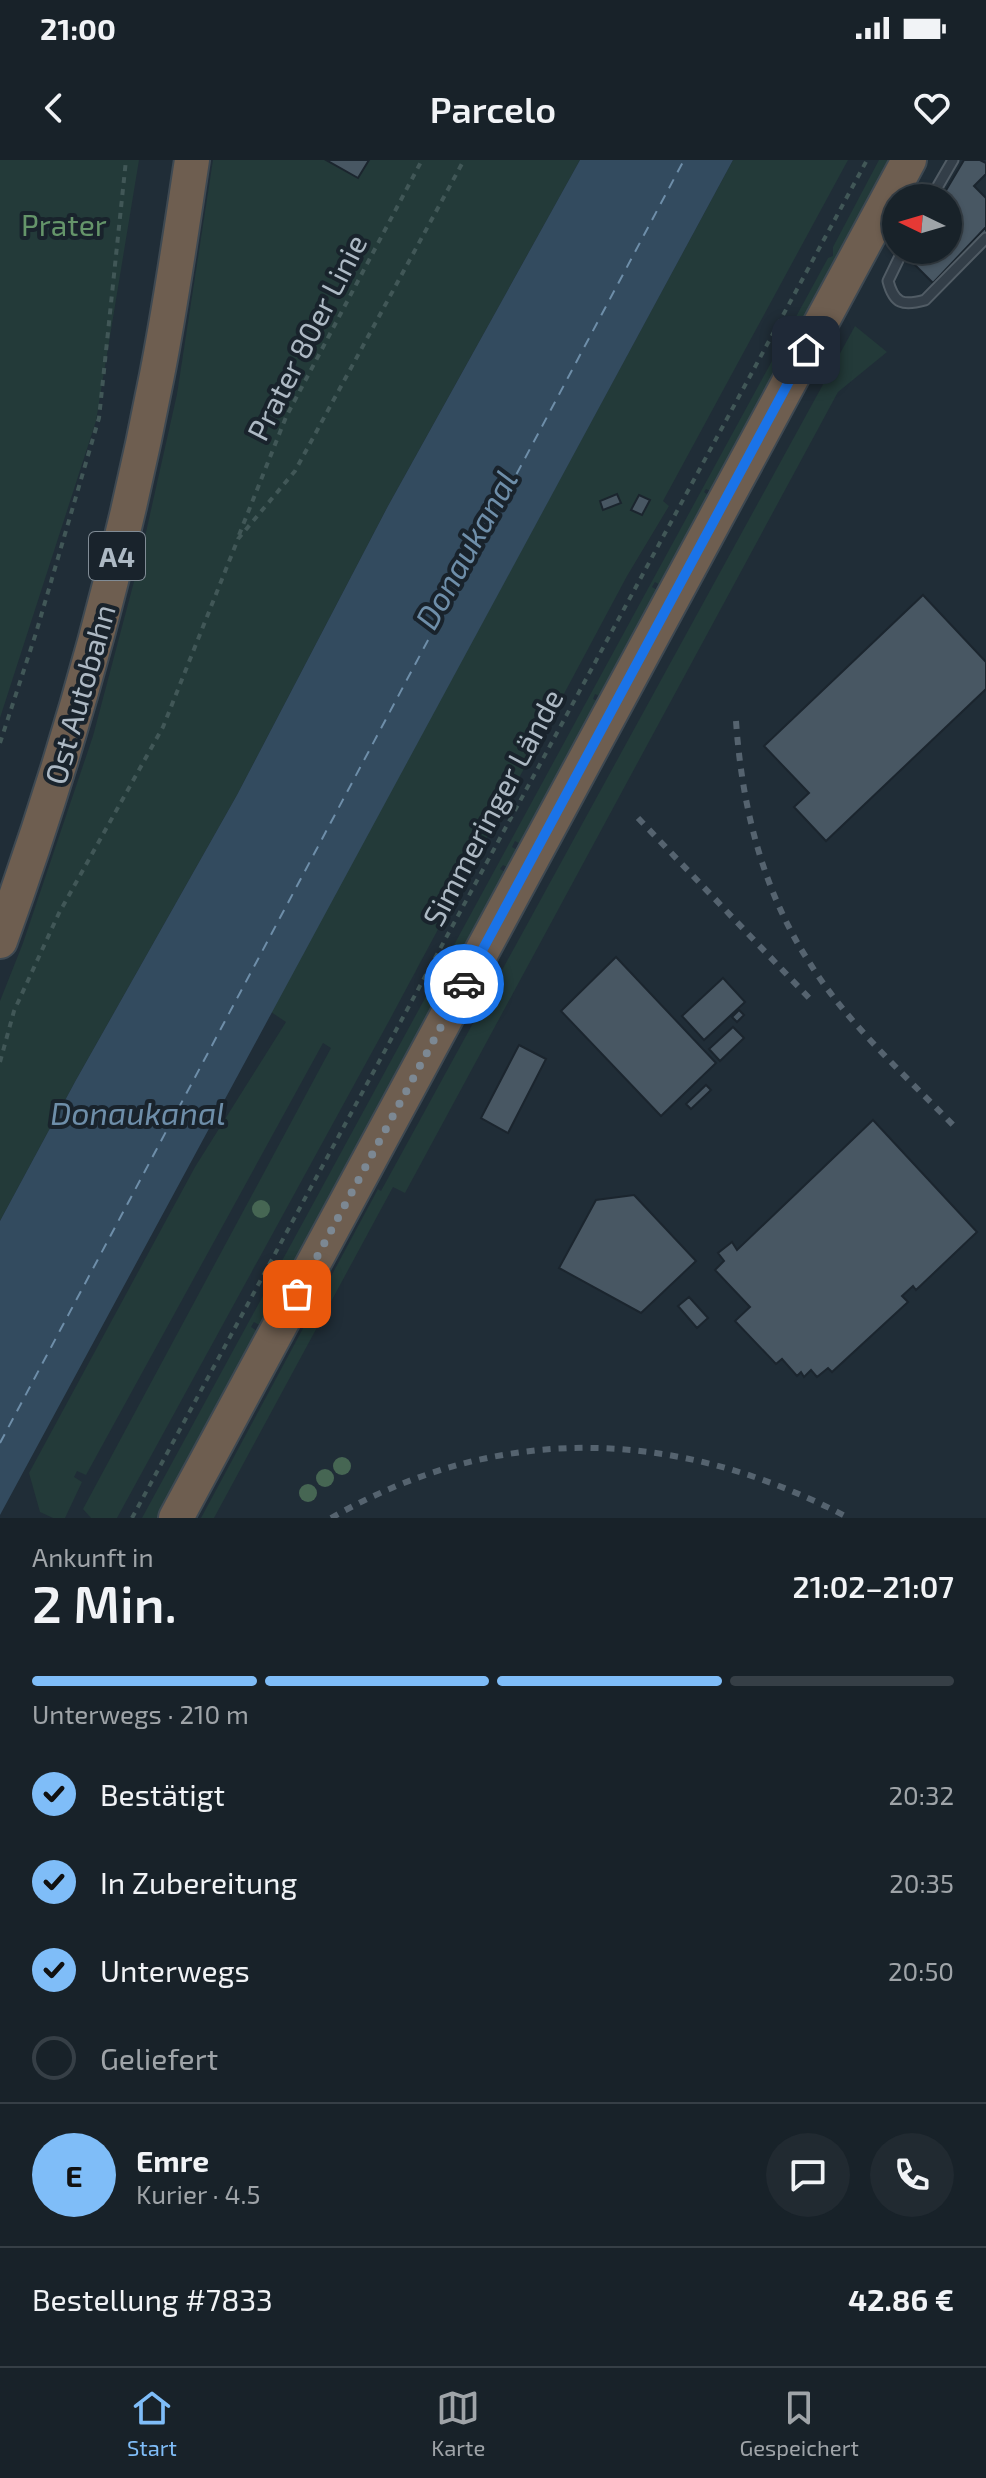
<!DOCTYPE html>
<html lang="de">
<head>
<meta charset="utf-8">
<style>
  body { margin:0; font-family:"Exo 2",sans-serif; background:#212a31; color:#f1f3f6; height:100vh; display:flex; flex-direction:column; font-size:30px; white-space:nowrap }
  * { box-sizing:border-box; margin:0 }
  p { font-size:26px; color:#9fa4a8 }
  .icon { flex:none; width:44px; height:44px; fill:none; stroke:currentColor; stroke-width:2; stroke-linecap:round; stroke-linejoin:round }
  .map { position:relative; height:1358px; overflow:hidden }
  .details { display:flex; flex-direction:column; background:#182229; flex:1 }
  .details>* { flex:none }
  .needle { width:52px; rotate:275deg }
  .tools { position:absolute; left:882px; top:24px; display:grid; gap:16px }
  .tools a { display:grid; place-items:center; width:80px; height:80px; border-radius:50%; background:#182229; box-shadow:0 2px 6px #0004,0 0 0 2px #363f46; font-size:40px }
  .pin { position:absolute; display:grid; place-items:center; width:68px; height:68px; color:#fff; margin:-34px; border-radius:16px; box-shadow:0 4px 12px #0006 }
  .courier { position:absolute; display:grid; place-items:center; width:80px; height:80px; margin:-40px; border:6px solid #1a73e8; border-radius:50%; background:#fff; color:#222; box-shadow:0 2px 10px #0007 }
  .headline em { font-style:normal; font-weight:600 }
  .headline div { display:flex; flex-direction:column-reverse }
  .headline { display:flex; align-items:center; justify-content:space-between; height:136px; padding:0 32px }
  h1 { font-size:52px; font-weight:600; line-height:60px }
  .bar { display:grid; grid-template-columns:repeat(4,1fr); gap:12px 8px; align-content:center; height:96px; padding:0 32px }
  .bar i { height:10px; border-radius:6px; background:#363f46 }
  .bar .on { background:#7fbdf8 }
  .bar p { grid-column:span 4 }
  .line { display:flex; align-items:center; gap:20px; padding:0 32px; border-top:2px solid #363f46 }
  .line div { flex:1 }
  .round { display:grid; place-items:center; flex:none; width:84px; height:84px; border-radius:42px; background:#212a31 }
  ol { padding:0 32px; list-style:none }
  li { display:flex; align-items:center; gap:24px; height:88px }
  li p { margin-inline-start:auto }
  li .icon { padding:8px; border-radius:50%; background:#7fbdf8; color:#111; stroke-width:4 }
  li:last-child { color:#9fa4a8 }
  li i { width:44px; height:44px; border:4px solid #363f46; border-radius:50% }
  .status { display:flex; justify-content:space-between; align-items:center; height:56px; padding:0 40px; background:#182229; direction:ltr }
  .status svg { height:22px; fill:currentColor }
  header { display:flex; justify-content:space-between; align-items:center; height:104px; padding:0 32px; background:#182229; font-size:36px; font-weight:600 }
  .dock { display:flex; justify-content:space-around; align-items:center; height:112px; border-top:2px solid #363f46; background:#182229; font-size:22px; color:#9fa4a8 }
  .dock a { display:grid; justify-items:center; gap:4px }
  .dock .on { color:#7fbdf8 }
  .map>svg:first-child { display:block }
  .green { fill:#233a39 }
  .water { fill:#334b5f }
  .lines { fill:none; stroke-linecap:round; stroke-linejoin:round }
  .ferry { stroke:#6e8ea9; stroke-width:2; stroke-dasharray:10 8; stroke-linecap:butt }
  .building { fill:#485763; stroke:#1b252e; stroke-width:2 }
  .service-casing { stroke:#515c65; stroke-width:13 }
  .motorway-casing { stroke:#3e4952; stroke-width:38 }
  .path { stroke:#415757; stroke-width:4; stroke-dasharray:6 6; stroke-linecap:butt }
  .service { stroke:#333e48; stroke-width:9 }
  .motorway { stroke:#6e5e50; stroke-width:34 }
  .rail { stroke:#55636f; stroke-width:6; stroke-dasharray:8 8; stroke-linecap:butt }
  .tree { fill:#466653 }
  .done { stroke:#7c8893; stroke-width:8; stroke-dasharray:0 14.4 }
  .route { stroke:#1a73e8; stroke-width:10 }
  .labels { text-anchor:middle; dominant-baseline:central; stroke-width:8; stroke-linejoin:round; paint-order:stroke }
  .shield { fill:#19232c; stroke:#818c96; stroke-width:2 }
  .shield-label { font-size:28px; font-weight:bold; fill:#adb9c4 }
  .park-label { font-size:30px; fill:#65956a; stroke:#19232c }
  .street-label { font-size:30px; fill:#adb9c4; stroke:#19232c }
  .water-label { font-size:32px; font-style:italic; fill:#6e8ea9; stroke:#19232c }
</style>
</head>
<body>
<div class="status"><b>21:00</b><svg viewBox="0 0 49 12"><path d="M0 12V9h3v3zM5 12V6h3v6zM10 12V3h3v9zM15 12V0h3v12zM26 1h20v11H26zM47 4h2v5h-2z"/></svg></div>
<header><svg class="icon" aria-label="back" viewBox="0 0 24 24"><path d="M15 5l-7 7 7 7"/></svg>Parcelo<svg class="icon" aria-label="heart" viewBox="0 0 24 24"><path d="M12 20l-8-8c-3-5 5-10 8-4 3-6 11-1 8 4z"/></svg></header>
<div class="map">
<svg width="986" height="1358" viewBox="0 0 986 1358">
  <rect width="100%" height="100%" fill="#202d37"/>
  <path class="green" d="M0 0H139L96 261 0 558Z
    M213 0H580L388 346 237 635 76 920 0 1061V841L23 783 93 576 140 399 177 234Z
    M733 0H848L663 341 669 346 627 416 389 861 117 1358H91L83 1349 331 888 323 883 86 1315 77 1311 74 1317 82 1322 65 1358H53L40 1352 29 1313 195 1007 286 862 271 852Z
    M879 0H890L713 332 706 329 704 332 711 337 662 426 655 422 652 427 659 431 602 537 595 534 593 539 599 542 522 685 515 681 512 687 519 691 509 708 503 705 500 709 507 713 261 1166 254 1162 251 1167 259 1172 158 1358H142L828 98 833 96V87Z
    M855 166 887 192 838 232 405 1033 393 1027 214 1358H201L378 1029 381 1031Z"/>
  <path class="water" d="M580 0H733L0 1355V1061L76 920 237 635 388 346Z"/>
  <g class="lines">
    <path class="ferry" d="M0 1283 684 0"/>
  </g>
  <path class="building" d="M326 0H369L358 18Z
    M964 0H980L986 3V14L974 26 986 38V67L933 123 906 96 911 90H948V52L956 43 945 32Z
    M986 67V82L957 111 951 104Z
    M617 334 621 343 603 350 600 341Z
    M639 335 650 340 642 355 631 350Z
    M923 435 986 502V529L826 681 794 647 809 633 764 586Z
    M616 797 716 903 661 956 561 851Z
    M723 818 745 842 704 880 682 856Z
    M739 850 744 855 737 862 732 857Z
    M733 867 744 878 720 901 709 889Z
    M519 885 546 899 508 973 481 958Z
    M706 925 711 930 691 949 686 944Z
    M873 960 977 1072 916 1130 913 1126 902 1136 908 1142 832 1212 828 1208 817 1217 811 1210 804 1217 801 1212 797 1216 782 1199 776 1204 735 1161 750 1147 715 1110 724 1101 718 1093 732 1082 737 1090Z
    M634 1035 696 1101 641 1153 559 1108 596 1040Z
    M689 1137 708 1158 697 1168 678 1146Z"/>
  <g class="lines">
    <g class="service-casing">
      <path id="service" d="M931 38 953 0
        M903 90 888 121C894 144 903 146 925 140L986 78"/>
    </g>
    <g class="motorway-casing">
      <path id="motorway" d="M0 781C67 597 120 407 157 215 171 144 181 72 192 0
        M176 1358 909 0"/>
    </g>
    <path class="path" d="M239 375 286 257 422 0
      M0 583 36 473 99 258 126 0
      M0 902 14 851 59 753 163 567 238 379 295 311 464 0
      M132 1358 867 0"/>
    <use href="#service" class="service"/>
    <use href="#motorway" class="motorway"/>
    <path class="rail" d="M736 561C742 648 763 732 811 805 849 865 904 914 953 965
      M638 658 811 840
      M331 1358C502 1261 678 1268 849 1358"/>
  </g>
  <g class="tree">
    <circle cx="261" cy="1049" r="9"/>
    <circle cx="342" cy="1306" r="9"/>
    <circle cx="325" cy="1318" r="9"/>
    <circle cx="308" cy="1333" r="9"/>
  </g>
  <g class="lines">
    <path class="done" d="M297 1134 464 824"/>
    <path class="route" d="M464 824 806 190"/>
  </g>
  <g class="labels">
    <rect class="shield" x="89" y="372" width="56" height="48" rx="6"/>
    <g class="shield-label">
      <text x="117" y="396">A4</text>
    </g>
    <g class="park-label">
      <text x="64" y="64">Prater</text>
    </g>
    <g class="street-label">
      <text transform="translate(306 177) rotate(-63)">Prater 80er Linie</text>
      <text transform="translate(79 534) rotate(-74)">Ost Autobahn</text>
      <text transform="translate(492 647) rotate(-62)">Simmeringer Lände</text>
    </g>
    <g class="water-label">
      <text transform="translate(465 389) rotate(-61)">Donaukanal</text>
      <text x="138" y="952">Donaukanal</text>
    </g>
  </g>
</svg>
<div class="tools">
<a><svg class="needle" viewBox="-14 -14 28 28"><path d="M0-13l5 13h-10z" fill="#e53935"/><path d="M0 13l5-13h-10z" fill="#9fa4a8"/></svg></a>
</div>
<div class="pin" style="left:297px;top:1134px;background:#ea580c"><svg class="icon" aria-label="bag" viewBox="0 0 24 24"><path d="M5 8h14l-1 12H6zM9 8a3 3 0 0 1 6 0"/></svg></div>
<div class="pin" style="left:806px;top:190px;background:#1f2937"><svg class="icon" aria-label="home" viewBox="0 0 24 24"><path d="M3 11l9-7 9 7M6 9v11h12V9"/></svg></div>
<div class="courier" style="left:464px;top:824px"><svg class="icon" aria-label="car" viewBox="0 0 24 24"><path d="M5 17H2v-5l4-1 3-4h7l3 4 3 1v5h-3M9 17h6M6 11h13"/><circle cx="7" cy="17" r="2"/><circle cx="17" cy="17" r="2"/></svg></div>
</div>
<section class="details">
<div class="headline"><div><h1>2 Min.</h1><p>Ankunft in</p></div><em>21:02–21:07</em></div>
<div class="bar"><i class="on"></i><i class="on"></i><i class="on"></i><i></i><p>Unterwegs · 210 m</p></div>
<ol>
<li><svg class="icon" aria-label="check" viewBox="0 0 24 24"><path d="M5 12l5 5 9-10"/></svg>Bestätigt<p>20:32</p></li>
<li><svg class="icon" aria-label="check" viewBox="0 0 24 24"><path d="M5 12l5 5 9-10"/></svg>In Zubereitung<p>20:35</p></li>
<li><svg class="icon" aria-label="check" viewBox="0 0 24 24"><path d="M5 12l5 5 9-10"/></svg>Unterwegs<p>20:50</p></li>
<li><i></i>Geliefert</li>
</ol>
<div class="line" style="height:144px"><b class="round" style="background:#7fbdf8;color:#111">E</b><div><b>Emre</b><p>Kurier · 4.5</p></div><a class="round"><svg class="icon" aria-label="chat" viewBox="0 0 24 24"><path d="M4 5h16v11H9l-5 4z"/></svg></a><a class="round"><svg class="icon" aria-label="phone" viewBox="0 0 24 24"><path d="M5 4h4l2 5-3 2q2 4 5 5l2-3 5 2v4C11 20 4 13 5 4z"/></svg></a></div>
<div class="line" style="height:104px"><div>Bestellung #7833</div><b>42.86 €</b></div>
</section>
<nav class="dock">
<a class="on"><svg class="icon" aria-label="home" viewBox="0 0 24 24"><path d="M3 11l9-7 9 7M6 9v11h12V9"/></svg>Start</a>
<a><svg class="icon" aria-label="map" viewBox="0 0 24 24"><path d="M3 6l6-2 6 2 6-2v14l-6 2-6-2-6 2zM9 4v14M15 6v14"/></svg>Karte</a>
<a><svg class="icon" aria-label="saved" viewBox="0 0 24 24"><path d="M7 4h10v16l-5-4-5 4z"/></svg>Gespeichert</a>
</nav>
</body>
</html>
